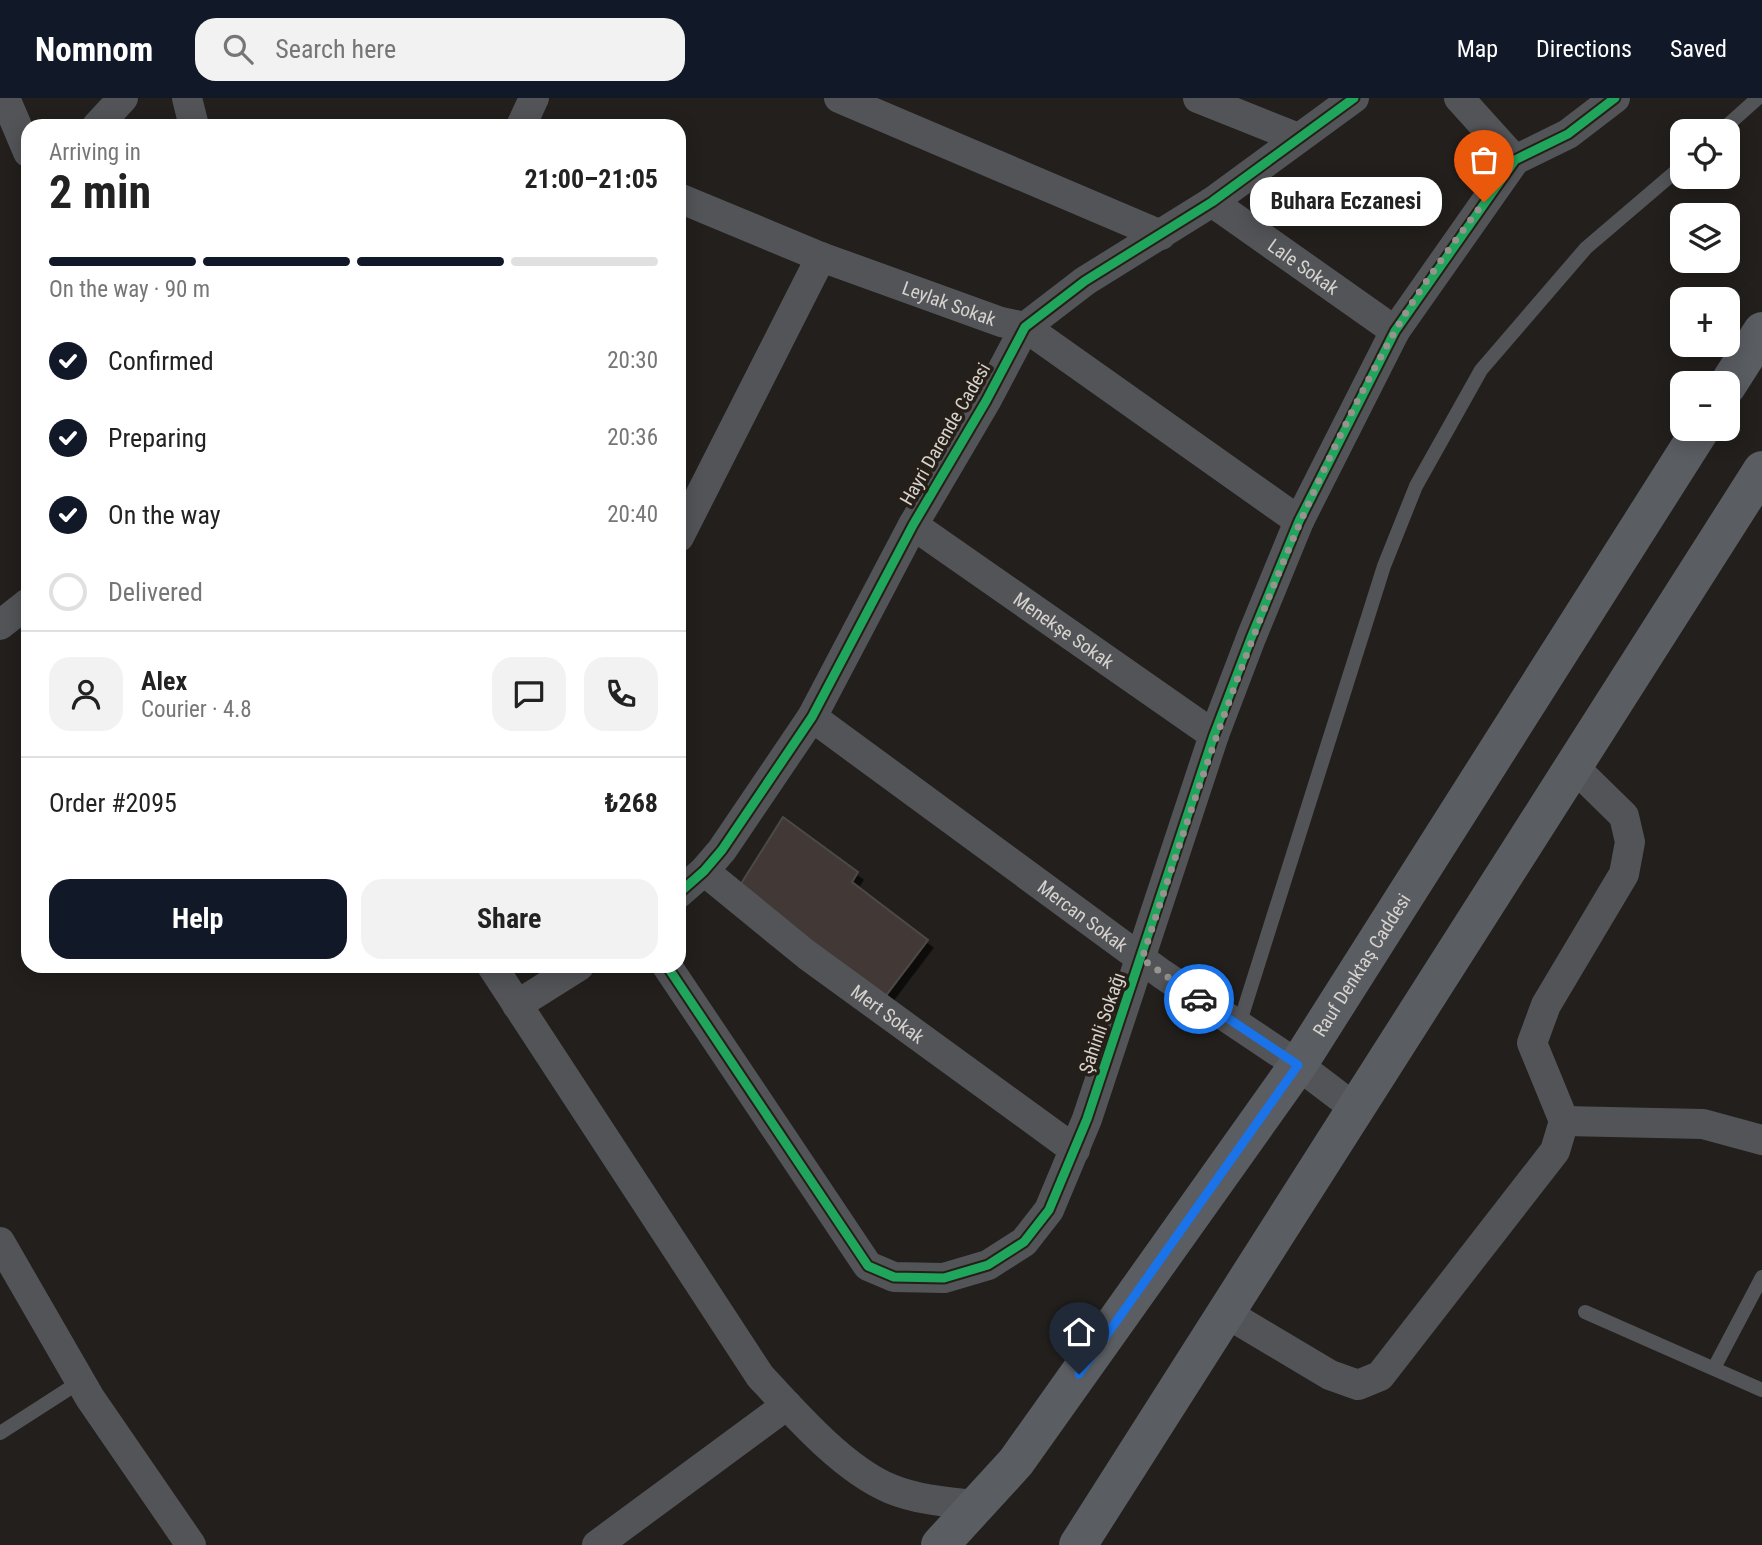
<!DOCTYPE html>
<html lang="en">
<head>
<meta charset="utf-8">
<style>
  body { margin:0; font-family:"Roboto Condensed",sans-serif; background:#f2f2f2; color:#222; height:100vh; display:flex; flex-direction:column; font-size:26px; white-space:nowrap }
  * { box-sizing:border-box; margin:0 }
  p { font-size:23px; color:#767676 }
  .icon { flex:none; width:38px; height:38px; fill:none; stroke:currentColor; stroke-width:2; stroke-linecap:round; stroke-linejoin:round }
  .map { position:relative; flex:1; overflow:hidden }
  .sheet { position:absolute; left:21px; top:21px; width:665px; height:854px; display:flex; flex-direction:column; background:#fff; border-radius:21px; box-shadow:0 4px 18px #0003 }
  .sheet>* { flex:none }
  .controls { position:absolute; left:1670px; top:21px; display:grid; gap:14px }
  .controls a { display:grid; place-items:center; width:70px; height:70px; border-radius:14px; background:#fff; box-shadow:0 4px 18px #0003; font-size:35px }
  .pin { position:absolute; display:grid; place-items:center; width:60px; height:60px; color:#fff; margin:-72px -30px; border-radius:50% 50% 50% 0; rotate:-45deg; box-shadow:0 0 7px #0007 }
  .pin .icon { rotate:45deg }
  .courier { position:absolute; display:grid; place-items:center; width:70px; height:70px; margin:-35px; border:5px solid #1a73e8; border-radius:50%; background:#fff; color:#222; box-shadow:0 2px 9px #0007 }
  .bubble { position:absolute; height:49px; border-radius:21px; background:#fff; box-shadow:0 4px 18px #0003; font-size:23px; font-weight:700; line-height:49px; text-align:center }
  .summary em { font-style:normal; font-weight:700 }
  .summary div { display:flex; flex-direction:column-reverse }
  .summary { display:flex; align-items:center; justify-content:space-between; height:119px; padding:0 28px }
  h1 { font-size:46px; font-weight:700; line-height:52px }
  .bar { display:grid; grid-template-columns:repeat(4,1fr); gap:10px 7px; align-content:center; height:84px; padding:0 28px }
  .bar i { height:9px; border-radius:5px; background:#e0e0e0 }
  .bar .active { background:#111827 }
  .bar p { grid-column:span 4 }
  .line { display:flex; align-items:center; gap:18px; padding:0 28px; border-top:2px solid #e0e0e0 }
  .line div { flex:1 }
  .round { display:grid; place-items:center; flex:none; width:74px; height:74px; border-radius:21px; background:#f2f2f2 }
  ol { padding:0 28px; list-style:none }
  li { display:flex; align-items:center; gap:21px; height:77px }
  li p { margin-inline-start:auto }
  li .icon { padding:7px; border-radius:50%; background:#111827; color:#fff; stroke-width:4 }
  li:last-child { color:#767676 }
  li i { width:38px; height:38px; border:4px solid #e0e0e0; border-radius:50% }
  .action { display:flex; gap:14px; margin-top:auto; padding:14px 28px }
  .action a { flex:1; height:80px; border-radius:21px; background:#111827; color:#fff; font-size:28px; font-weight:700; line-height:80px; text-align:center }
  .action a+a { background:#f2f2f2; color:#222 }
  header { display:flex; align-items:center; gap:42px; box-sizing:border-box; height:98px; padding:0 35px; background:#111827; color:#fff }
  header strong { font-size:33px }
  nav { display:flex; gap:38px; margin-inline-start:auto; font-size:24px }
  .search { width:490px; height:63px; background:#f2f2f2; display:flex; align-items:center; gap:18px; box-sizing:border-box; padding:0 24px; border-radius:21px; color:#767676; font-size:26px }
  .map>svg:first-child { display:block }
  .building { fill:#423936; stroke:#4c4947; stroke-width:2; filter:url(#shadow) }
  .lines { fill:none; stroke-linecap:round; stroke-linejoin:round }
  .service { stroke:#525458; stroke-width:14 }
  .minor { stroke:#525458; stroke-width:30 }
  .primary { stroke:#5a5d62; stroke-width:38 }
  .cycleway-casing { stroke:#261f18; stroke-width:13 }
  .cycleway { stroke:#20a55d; stroke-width:9 }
  .done { stroke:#97938f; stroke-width:7; stroke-dasharray:0 12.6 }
  .route { stroke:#1a73e8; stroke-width:9 }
  .labels { text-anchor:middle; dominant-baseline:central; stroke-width:7; stroke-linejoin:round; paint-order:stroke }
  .street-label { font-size:19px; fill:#d6d2cd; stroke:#261f18 }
</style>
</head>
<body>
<header>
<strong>Nomnom</strong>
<div class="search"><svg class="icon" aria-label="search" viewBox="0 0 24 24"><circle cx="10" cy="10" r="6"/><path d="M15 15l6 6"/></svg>Search here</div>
<nav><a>Map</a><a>Directions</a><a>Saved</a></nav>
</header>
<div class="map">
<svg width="1762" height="1447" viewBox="0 0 1762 1447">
  <defs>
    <filter id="shadow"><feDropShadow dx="4.5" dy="8" stdDeviation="0" flood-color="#0009"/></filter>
  </defs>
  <rect width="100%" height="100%" fill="#221f1c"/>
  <path class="building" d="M783 719 858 774 852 784 928 842 881 904 737 792Z"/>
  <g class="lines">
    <path class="service" d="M1721 33 1758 0
      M1239 927 1384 468 1416 388 1481 272 1586 150 1682 68
      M1585 1214 1762 1292
      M1714 1270 1762 1179
      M0 1335 81 1283"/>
    <g class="minor">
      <path d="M5 0 28 54"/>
      <path d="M187 0 194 28"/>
      <path d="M839 0 1161 137"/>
      <path d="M1198 0 1298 40"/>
      <path d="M1459 0 1515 62"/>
      <path d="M97 28 123 0"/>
      <path d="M521 28 534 0"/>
      <path id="s1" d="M679 100 821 159 1001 224 1025 229 1299 423"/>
      <path id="s2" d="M1212 104 1395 233"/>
      <path id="s3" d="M913 427 1214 637"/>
      <path d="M679 439 821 159"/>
      <path d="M0 527 28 505"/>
      <path id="s4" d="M812 619 1162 876 1298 967 1356 1011"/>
      <path id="s5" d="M704 773 807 857 1075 1052"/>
      <path d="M679 795 704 773 722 752 812 619 913 427 986 303 1025 229 1085 183 1212 104 1354 0"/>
      <path d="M492 868 760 1278C794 1315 844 1372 891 1391 918 1402 947 1404 976 1407"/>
      <path d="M667 868 868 1168 894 1179 944 1180 988 1167 1024 1144 1049 1112 1087 1021 1214 637 1251 540 1299 423 1395 233 1515 62 1568 36 1615 0"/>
      <path d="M517 907 579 868"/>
      <path d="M1564 1023 1703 1026 1762 1042"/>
      <path d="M0 1144 90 1300 191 1447"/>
      <path d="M1226 1215 1330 1277 1358 1287 1380 1278 1555 1053 1564 1023 1532 945 1546 907 1624 776 1630 744 1624 718 1573 668"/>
      <path d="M597 1447 787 1307"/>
    </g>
    <g class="primary">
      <path d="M1727 288 1762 233"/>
      <path id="s6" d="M940 1447 1016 1364 1298 967 1701 331"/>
      <path d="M1078 1447 1762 372"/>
    </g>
    <g class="cycleway-casing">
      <path id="cycleway" d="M679 795 704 773 722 752 812 619 913 427 986 303 1025 229 1085 183 1212 104 1354 0
        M667 868 868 1168 894 1179 944 1180 988 1167 1024 1144 1049 1112 1087 1021 1214 637 1251 540 1299 423 1395 233 1515 62 1568 36 1615 0"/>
    </g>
    <use href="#cycleway" class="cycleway"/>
  </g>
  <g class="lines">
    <path class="done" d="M1199 901 1142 861C1213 643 1281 436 1394 235 1420 189 1453 146 1484 104"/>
    <path class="route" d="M1079 1276 1298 967 1199 901"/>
  </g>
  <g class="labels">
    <g class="street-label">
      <text stroke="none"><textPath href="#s2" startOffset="112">Lale Sokak</textPath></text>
      <text stroke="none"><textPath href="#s1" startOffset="290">Leylak Sokak</textPath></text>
      <text transform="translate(945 336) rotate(-60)">Hayri Darende Cadesi</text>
      <text stroke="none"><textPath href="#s3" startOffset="184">Menekşe Sokak</textPath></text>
      <text stroke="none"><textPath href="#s4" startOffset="336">Mercan Sokak</textPath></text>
      <text stroke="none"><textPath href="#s6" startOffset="718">Rauf Denktaş Caddesi</textPath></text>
      <text stroke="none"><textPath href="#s5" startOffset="233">Mert Sokak</textPath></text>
      <text transform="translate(1102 925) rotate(-71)">Şahinli Sokağı</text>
    </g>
  </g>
</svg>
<div class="controls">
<a><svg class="icon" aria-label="locate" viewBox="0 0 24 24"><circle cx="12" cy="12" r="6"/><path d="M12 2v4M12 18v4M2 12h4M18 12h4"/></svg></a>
<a><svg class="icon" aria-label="layers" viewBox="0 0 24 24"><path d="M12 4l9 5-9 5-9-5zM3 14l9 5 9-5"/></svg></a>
<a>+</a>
<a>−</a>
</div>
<div class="pin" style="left:1484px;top:104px;background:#ea580c"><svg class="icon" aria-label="bag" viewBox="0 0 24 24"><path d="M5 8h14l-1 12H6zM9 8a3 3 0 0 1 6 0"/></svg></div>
<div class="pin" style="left:1079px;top:1276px;background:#1f2937"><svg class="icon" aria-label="home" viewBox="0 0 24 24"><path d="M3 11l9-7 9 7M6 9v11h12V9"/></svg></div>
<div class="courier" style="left:1199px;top:901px"><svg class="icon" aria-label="car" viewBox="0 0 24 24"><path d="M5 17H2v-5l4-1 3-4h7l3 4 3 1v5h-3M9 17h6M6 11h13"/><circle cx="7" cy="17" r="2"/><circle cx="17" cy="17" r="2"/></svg></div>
<div class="bubble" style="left:1250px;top:79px;width:192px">Buhara Eczanesi</div>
<section class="sheet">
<div class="summary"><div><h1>2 min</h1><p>Arriving in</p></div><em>21:00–21:05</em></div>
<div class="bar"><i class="active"></i><i class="active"></i><i class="active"></i><i></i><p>On the way · 90 m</p></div>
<ol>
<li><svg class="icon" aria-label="check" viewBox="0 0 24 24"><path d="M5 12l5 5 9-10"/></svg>Confirmed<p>20:30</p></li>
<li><svg class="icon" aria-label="check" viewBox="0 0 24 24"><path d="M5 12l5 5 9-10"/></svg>Preparing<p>20:36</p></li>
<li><svg class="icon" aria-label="check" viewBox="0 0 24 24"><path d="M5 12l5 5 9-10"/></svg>On the way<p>20:40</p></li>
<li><i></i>Delivered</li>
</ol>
<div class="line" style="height:126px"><a class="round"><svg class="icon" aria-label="person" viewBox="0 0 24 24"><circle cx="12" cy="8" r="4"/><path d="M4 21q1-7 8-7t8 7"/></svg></a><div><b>Alex</b><p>Courier · 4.8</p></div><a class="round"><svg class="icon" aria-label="chat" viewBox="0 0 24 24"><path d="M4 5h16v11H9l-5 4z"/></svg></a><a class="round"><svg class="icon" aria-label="phone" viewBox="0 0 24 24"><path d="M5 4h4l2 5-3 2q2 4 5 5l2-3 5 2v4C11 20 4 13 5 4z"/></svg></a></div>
<div class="line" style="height:91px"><div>Order #2095</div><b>₺268</b></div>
<div class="action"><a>Help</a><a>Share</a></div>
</section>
</div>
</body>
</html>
